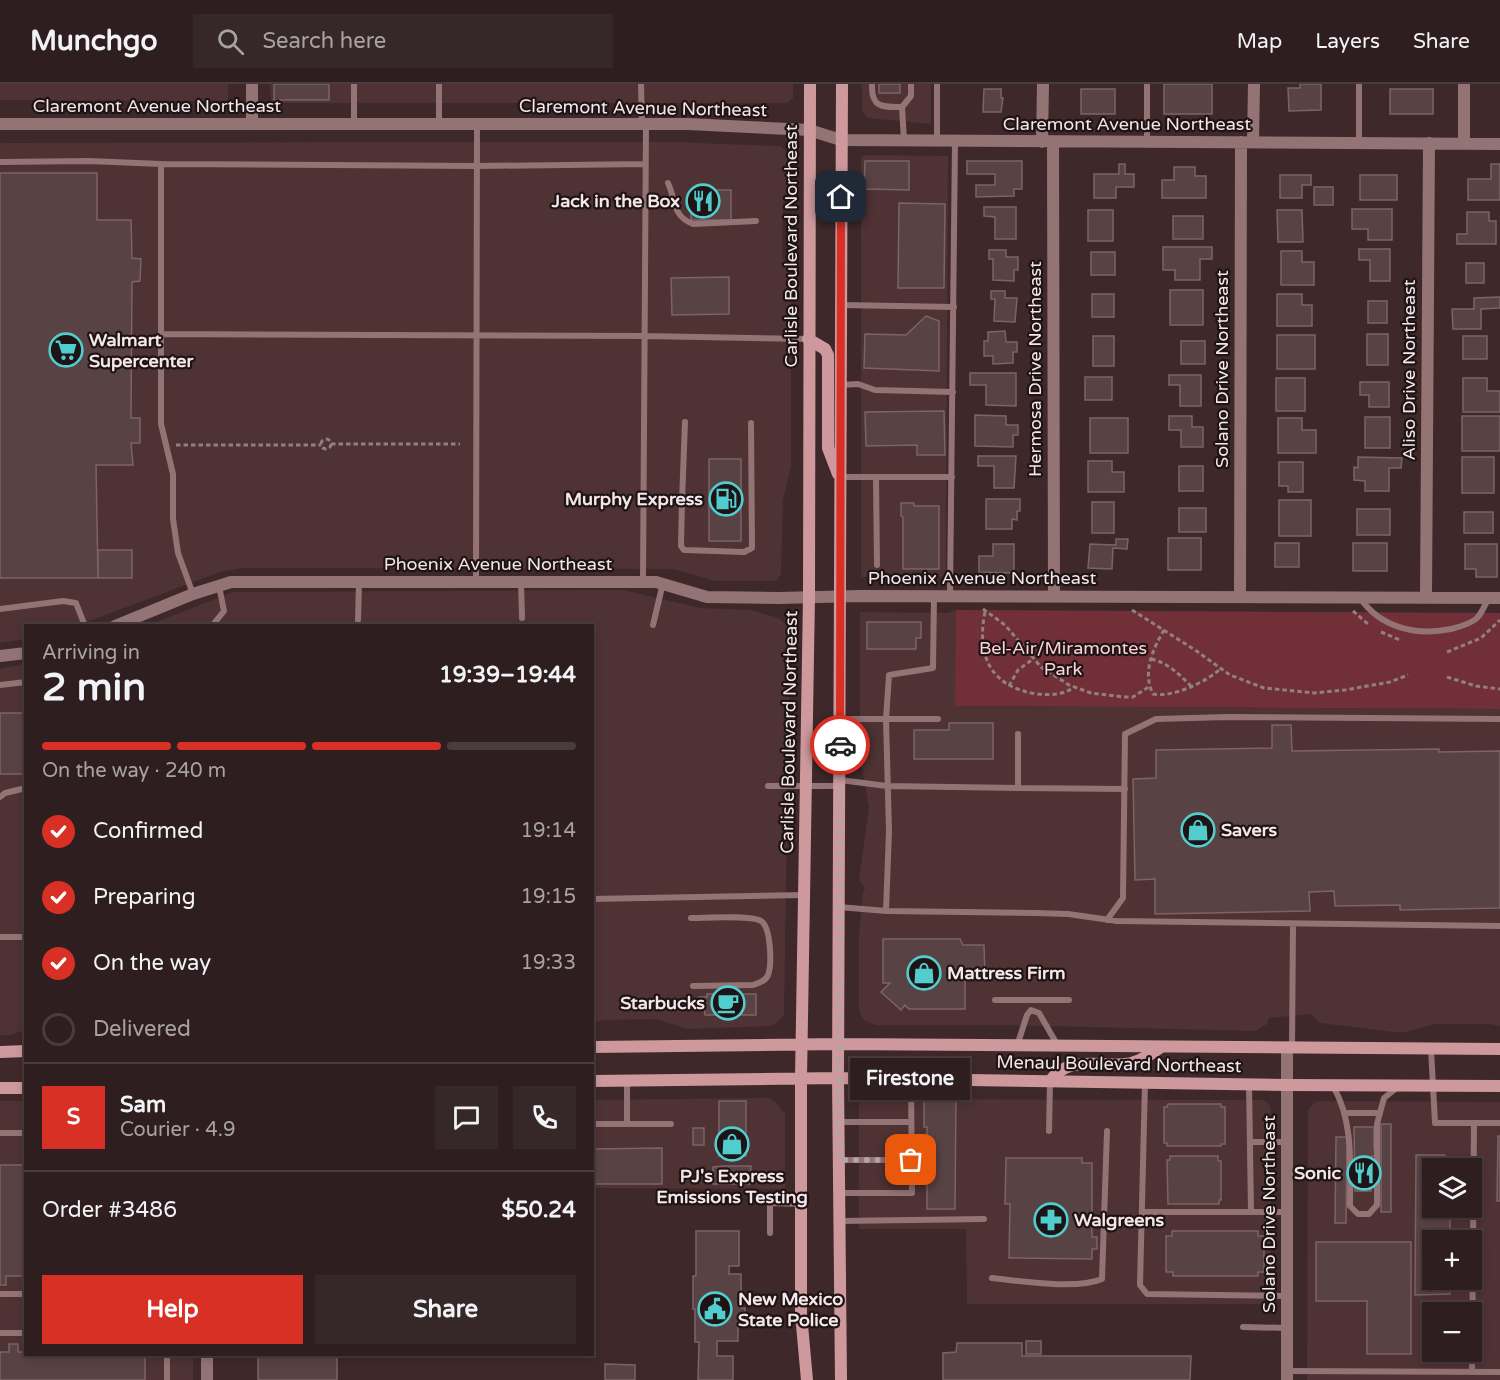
<!DOCTYPE html>
<html lang="en">
<head>
<meta charset="utf-8">
<style>
  body { margin:0; font-family:"Varela Round",sans-serif; background:#362729; color:#f1f3f6; height:100vh; display:flex; flex-direction:column; font-size:22px; white-space:nowrap }
  * { box-sizing:border-box; margin:0 }
  p { font-size:20px; color:#a7a2a5 }
  .icon { flex:none; width:33px; height:33px; fill:none; stroke:currentColor; stroke-width:2; stroke-linecap:round; stroke-linejoin:round }
  .map { position:relative; flex:1; overflow:hidden }
  .panel { position:absolute; left:24px; top:540px; width:570px; height:732px; display:flex; flex-direction:column; background:#2e1e20; border-radius:0px; box-shadow:0 3px 9px #0003,0 0 0 2px #493c3e }
  .panel>* { flex:none }
  .tools { position:absolute; left:1422px; top:1074px; display:grid; gap:12px }
  .tools a { display:grid; place-items:center; width:60px; height:60px; border-radius:0px; background:#2e1e20; box-shadow:0 3px 9px #0003,0 0 0 2px #493c3e; font-size:30px }
  .pin { position:absolute; display:grid; place-items:center; width:51px; height:51px; color:#fff; margin:-26px; border-radius:12px; box-shadow:0 3px 9px #0006 }
  .courier { position:absolute; display:grid; place-items:center; width:60px; height:60px; margin:-30px; border:4px solid #d93025; border-radius:50%; background:#fff; color:#222; box-shadow:0 2px 8px #0007 }
  .bubble { position:absolute; height:42px; border-radius:0px; background:#2e1e20; box-shadow:0 3px 9px #0003,0 0 0 2px #493c3e; font-size:20px; font-weight:700; line-height:42px; text-align:center }
  .summary em { font-style:normal; font-weight:700 }
  .summary div { display:flex; flex-direction:column-reverse }
  .summary { display:flex; align-items:center; justify-content:space-between; height:102px; padding:0 18px }
  h1 { font-size:39px; font-weight:700; line-height:45px }
  .bar { display:grid; grid-template-columns:repeat(4,1fr); gap:9px 6px; align-content:center; height:72px; padding:0 18px }
  .bar i { height:8px; border-radius:4px; background:#493c3e }
  .bar .on { background:#d93025 }
  .bar p { grid-column:span 4 }
  .line { display:flex; align-items:center; gap:15px; padding:0 18px; border-top:2px solid #493c3e }
  .line div { flex:1 }
  .round { display:grid; place-items:center; flex:none; width:63px; height:63px; border-radius:0px; background:#362729 }
  ol { padding:0 18px; list-style:none }
  li { display:flex; align-items:center; gap:18px; height:66px }
  li p { margin-inline-start:auto }
  li .icon { padding:6px; border-radius:50%; background:#d93025; color:#fff; stroke-width:4 }
  li:last-child { color:#a7a2a5 }
  li i { width:33px; height:33px; border:3px solid #493c3e; border-radius:50% }
  .action { display:flex; gap:12px; margin-top:auto; padding:12px 18px }
  .action a { flex:1; height:69px; border-radius:0px; background:#d93025; color:#fff; font-size:24px; font-weight:700; line-height:69px; text-align:center }
  .action a+a { background:#362729; color:#f1f3f6 }
  header { display:flex; align-items:center; gap:36px; box-sizing:border-box; height:84px; padding:0 30px; background:#2e1e20; border-bottom:2px solid #493c3e }
  header strong { font-size:28px }
  nav { display:flex; gap:33px; margin-inline-start:auto; font-size:21px }
  .search { width:420px; height:54px; background:#362729; display:flex; align-items:center; gap:15px; box-sizing:border-box; padding:0 21px; border-radius:0px; color:#a7a2a5; font-size:22px }
  .map>svg:first-child { display:block }
  .built { fill:#4e3234; fill-rule:evenodd }
  .green { fill:#713038 }
  .building { fill:#594243; stroke:#7d6365; stroke-width:1.5 }
  .lines { fill:none; stroke-linecap:round; stroke-linejoin:round }
  .path { stroke:#927f80; stroke-width:3; stroke-dasharray:4.5 3; stroke-linecap:butt }
  .service { stroke:#947375; stroke-width:6 }
  .minor { stroke:#947375; stroke-width:12 }
  .secondary { stroke:#cd999c; stroke-width:12 }
  .done { stroke:#b5a4a5; stroke-width:6; stroke-dasharray:0 10.8 }
  .route { stroke:#d93025; stroke-width:8 }
  .labels { text-anchor:middle; dominant-baseline:central; stroke-width:4.5; stroke-linejoin:round; paint-order:stroke }
  .street-label { font-size:18px; fill:#f5e6e7; stroke:#1e1415 }
  .poi-label { font-size:18px; font-weight:bold; fill:#f5e6e7; stroke:#1e1415; text-anchor:start }
  .park-label { font-size:18px; fill:#fed2d4; stroke:#1e1415 }
</style>
</head>
<body>
<header>
<strong>Munchgo</strong>
<div class="search"><svg class="icon" aria-label="search" viewBox="0 0 24 24"><circle cx="10" cy="10" r="6"/><path d="M15 15l6 6"/></svg>Search here</div>
<nav><a>Map</a><a>Layers</a><a>Share</a></nav>
</header>
<div class="map">
<svg width="1500" height="1296" viewBox="0 0 1500 1296">
  <rect width="100%" height="100%" fill="#3e282a"/>
  <path class="built" d="M0 0H228V17L0 16Z
    M270 0H793V14L787 19H277L271 17Z
    M862 0H931V40L868 34 862 27Z
    M672 58 781 62 792 74 791 89 783 121 782 171 791 201V383L783 416 781 490 776 497H715L673 485 242 484 220 488 79 541 26 542 25 555 0 559V59Z
    M864 71 948 72 946 493H861V73Z
    M623 506 700 524 751 526 779 534 790 545 784 932 772 942 688 945 656 935 603 936 593 939 592 542H146L233 508Z
    M956 526V622L1500 625V942L1490 940H1435L1405 948H1394L1320 939 1311 930 1269 934 1267 940 1256 947 1004 941H876L865 937 861 932 859 924V850L863 809 865 805 859 796 869 723 860 672V528L948 529Z
    M25 580V946L11 951H0V585Z
    M769 1014 776 1018 785 1030V1105L593 1104 592 1016Z
    M861 1015 1263 1016 1269 1020 1271 1026V1220H967L966 1145H859V1018Z
    M0 1017H25L26 1270 193 1271V1296H0Z
    M1321 1017 1500 1018V1296H1307L1308 1028 1310 1023 1315 1018ZM1432 1084H1472V1124H1432ZM1432 1156H1472V1196H1432ZM1432 1228H1472V1268H1432Z"/>
  <path class="green" d="M956 526 1500 529V625L955 622Z"/>
  <path class="building" d="M274 0H329V16H274Z
    M879 0H900V9H879Z
    M1164 0H1212V30H1164Z
    M1300 0H1321V26L1289 27 1288 4H1300Z
    M984 5H1001V14H1003L1001 28H983Z
    M1081 5H1115V30H1081Z
    M1390 5H1433V30H1390Z
    M865 77H909V106L864 105Z
    M967 77H1022V105H1014V112L976 113V101H995V90H967Z
    M1119 80H1125V90H1134V103H1116V114H1094V90H1119Z
    M1491 80H1500V116H1468V95H1491Z
    M1174 83H1195V92H1206V114H1162V96H1174Z
    M0 89H97V136H131L132 174 141 175 140 197 132 198 131 334H140V359H131L133 381H96L98 494H0Z
    M1280 91H1311V101H1302V114H1280Z
    M1360 91H1397V116H1360Z
    M1314 103H1333V121H1314Z
    M691 106H731V136H691Z
    M899 119 945 120 944 204H898Z
    M984 123H1016V155H995V133L984 132Z
    M1352 125H1392V156H1368V145H1352Z
    M1088 126H1113V157H1088Z
    M1277 126H1302L1303 158H1278Z
    M1467 128H1489V137H1496V160H1457V150H1467Z
    M1173 132H1203V155H1173Z
    M1163 163H1212V175H1200V196H1175V186H1163Z
    M1359 165H1390V197H1370V176H1359Z
    M989 166H1006V173H1018V186H1014V197L993 196V175H989Z
    M1281 167H1302V178H1314V201H1281Z
    M1091 168H1115V191H1091Z
    M1466 179H1484V199H1466Z
    M729 193V230L672 231 671 194Z
    M1170 206H1203V241H1170Z
    M991 207H1005V214H1017L1015 238 994 237 995 215H991Z
    M1092 210H1114V233H1092Z
    M1277 210H1302V221H1312V242H1277Z
    M1500 213V224L1481 225V245H1453L1452 225H1474V214Z
    M1368 217H1387V239H1368Z
    M926 232 939 237V287L864 284 865 250 906 251Z
    M1005 247 1006 258H1017V268H1013V279L993 280V272H984V257H988V248Z
    M1367 250H1388V281H1367Z
    M1277 251H1315V285H1277Z
    M1093 252H1114V282H1093Z
    M1463 252H1487V275H1463Z
    M1181 257H1205V280H1181Z
    M970 289H1016V322L986 321V301H970Z
    M1169 291H1201V322H1180V301H1169Z
    M1085 293H1112V316H1085Z
    M1276 294H1305V327H1276Z
    M1463 294H1487V307H1500V328H1463Z
    M1360 298H1389V323H1369V311H1360Z
    M944 327 945 371H917V361L866 362 865 328Z
    M975 331 1006 332V341H1018V351H1013V363L975 362Z
    M1169 332H1192V343H1203V363H1181V346H1169Z
    M1462 332H1500V367H1462Z
    M1365 333H1390V364H1365Z
    M1090 334H1128V369H1090Z
    M1278 334H1302V346H1316V369H1278Z
    M978 372H1016L1014 404H994V382H978Z
    M1358 373 1402 374 1401 384H1389V407H1365V397L1354 396V383L1358 384Z
    M1462 373H1494V409H1462Z
    M709 375H741V457H709Z
    M1088 377H1112V388H1124V408H1088Z
    M1279 378H1303V408H1288V402H1279Z
    M1179 382H1203V407H1179Z
    M986 415H1020V427H1017V436L1012 435V445H986Z
    M1279 416H1311V452H1279Z
    M1092 418H1114V449H1092Z
    M901 419H914V422H939V485H903V433L901 432Z
    M1179 424H1206V448H1179Z
    M1357 425H1390V451H1357Z
    M1464 428H1493V449H1464Z
    M1168 454H1201V486H1168Z
    M1116 455H1128L1127 465 1113 464 1112 485 1088 484 1090 460 1116 461Z
    M1275 459H1299V483H1275Z
    M1353 459H1387V487H1353Z
    M993 460H1014V489L979 488V472H993Z
    M1465 460H1497V493H1476V485H1465Z
    M98 466H132V494H98Z
    M867 538H921V554H916V565H867Z
    M0 629H26V690H0Z
    M949 639H993V675H914V646H949Z
    M1272 641H1291L1292 667 1439 665V668L1500 667V824L1400 826V821L1335 822 1334 807 1309 808 1310 827 1155 830V795L1135 796 1133 695 1156 694V666L1272 664Z
    M883 855H960L963 861H984L985 891H965V925H909L905 921 901 926 881 908 890 899H883Z
    M707 910H756V931H705L704 925H700L699 913H707Z
    M924 1013H954L956 1014 955 1125H927V1043H924Z
    M719 1017H746V1072H719Z
    M1168 1020H1221V1023H1225V1060H1221V1062H1167V1059H1164V1023H1167Z
    M1381 1040H1391V1128H1381Z
    M1354 1043H1374V1065H1376V1072H1372L1371 1107H1355Z
    M693 1044H704V1061H693Z
    M1498 1052H1500V1117H1497Z
    M1336 1053H1347L1346 1139H1335Z
    M662 1064V1100H592V1065Z
    M1416 1071H1444L1452 1078V1084H1432V1124H1452V1133L1450 1134V1156H1432V1196H1450V1210L1415 1211Z
    M1170 1072H1218V1077H1221V1116H1219V1120H1168L1167 1076H1170Z
    M1006 1074H1082V1079H1092V1153H1097V1165H1092V1175L1009 1174 1010 1120H1005Z
    M0 1081H26V1192H6V1201H0Z
    M724 1082H751L750 1100H713V1083Z
    M696 1147H739V1182H729V1190H741V1224H745V1241H738V1257H717V1272H733V1296H698L699 1258H695V1225H693V1192H696Z
    M1172 1147H1258V1152H1264V1188H1258V1192H1173V1188H1166V1152H1172Z
    M1316 1158H1411V1270H1367V1217H1316Z
    M1026 1257H1041V1270H1026Z
    M957 1259H1022V1272H1191L1190 1296H943V1269L956 1268Z
    M9 1260H18V1268H26V1270H145V1296H0V1268H9Z
    M258 1270H337V1296H258Z
    M605 1280 635 1281V1296H605Z"/>
  <g class="lines">
    <path class="path" d="M321 360a5 5 0 1 1 10 0a5 5 0 1 1-10 0Z
      M331 360H460
      M176 361H321
      M983 525 1005 541 1041 583 1069 601 1091 609 1124 613H1133L1150 602
      M1132 526 1195 566 1230 591 1264 604 1314 609 1345 606 1390 598 1408 591
      M1353 527 1368 540
      M985 528C976 572 991 604 1038 610 1051 611 1064 611 1074 603
      M1164 546C1153 565 1142 588 1153 610 1172 614 1207 598 1221 584
      M1381 548 1400 556
      M1447 568 1481 554 1500 536
      M1151 575C1168 579 1179 590 1191 602
      M1447 593 1476 602 1500 605
      M1009 602 1018 586 1033 575"/>
    <path class="service" d="M641 0 642 40
      M872 0C871 24 882 23 902 23
      M354 39V0
      M439 40V0
      M904 56 902 23 911 12V0
      M937 56V0
      M1147 57V0
      M1359 59V0
      M0 78 89 77 161 80V340L173 390V435L178 469 193 510
      M161 80 477 82 645 80
      M668 99C676 116 672 132 693 140L756 137
      M842 221 954 223
      M161 250 645 252 808 255
      M841 301 858 300 875 306 953 308
      M840 393H952
      M876 393 877 481
      M644 417H682L681 462 684 466 744 468 752 464 751 339
      M682 417 685 338
      M476 498 477 40
      M521 498 522 534
      M643 498 646 40
      M950 512 955 57
      M1360 514C1381 544 1416 552 1451 545 1459 543 1471 540 1477 534 1482 529 1485 520 1489 514
      M0 525 63 517 76 519 85 542
      M358 536 359 498
      M653 541 663 499
      M212 542 224 527 219 502
      M0 601 26 598
      M840 635H938
      M840 696 887 702 1018 704V650
      M768 702H839
      M1018 704 1125 705
      M0 713 5 709 26 704
      M592 815 804 811
      M839 823 886 827 889 747 886 635 889 591 933 584 934 512
      M886 827 1035 829 1068 830 1117 837 1500 842
      M691 834C706 834 750 831 761 837 771 843 772 881 768 891 766 897 759 899 753 901L693 902
      M1107 836 1123 814 1125 650 1156 635 1228 633 1500 635
      M0 853H26
      M995 916H1069
      M1017 962 1027 931 1031 926 1039 929 1058 962
      M1292 965 1293 840
      M1431 965 1435 1039H1474L1472 1287
      M1145 999 1140 1201 1147 1210 1287 1212
      M1249 1000 1251 1128
      M1333 1002C1354 1038 1350 1081 1350 1122L1358 1130H1369L1377 1121V1040L1384 1014 1398 1003
      M1344 1029H1380
      M839 1038H911
      M1474 1039H1500
      M592 1040H671
      M627 1040V997
      M1049 1047 1050 998
      M0 1049H26
      M1250 1058H1287
      M839 1076H911
      M839 1109H912L911 995
      M1142 1128H1286
      M840 1137 984 1135
      M770 1149V1119L801 1120
      M992 1194C1021 1197 1076 1206 1102 1195L1107 1047
      M0 1210H26
      M1243 1243 1287 1244
      M0 1249H26
      M1287 1287 1500 1288
      M167 1296V1270"/>
    <path class="minor" d="M252 39V0
      M0 40H688L809 46 841 56 1500 60
      M1042 58 1043 0
      M1053 58 1054 512
      M1253 58 1254 0
      M1464 59V0
      M1240 513 1241 58
      M1426 513 1429 59
      M115 542 193 510 231 498H656L707 513 778 514 860 512 1500 514
      M0 572 26 569
      M207 1270V1296
      M1287 1296V965"/>
    <path class="secondary" d="M808 255 825 265 828 271V364L838 390
      M592 963 838 960 1500 965
      M0 968 26 967
      M592 997 838 994 1287 1001 1500 1002
      M1050 997C1069 969 1103 985 1131 979 1143 976 1151 970 1161 963
      M0 1004H26
      M807 1296 801 1230V994L809 512 810 0
      M841 1296 838 994 842 0"/>
  </g>
  <g class="lines">
    <path class="done" d="M840 661 839 1076H911"/>
    <path class="route" d="M840 661 841 113"/>
  </g>
  <defs>
    <g id="restaurant-ring" transform="scale(1.725)"><circle r="9.5" fill="#1e1415" stroke="#52cdcd" stroke-width="1.5"/><path d="M-5-6h1v4h1v-4h1v4h1v-4h1v5L-1.5 .5V6h-2V.5L-5-1ZM5-6V6H3V1.5H1.5Q1.5-4 5-6Z" fill="#52cdcd"/></g>
    <g id="supermarket-ring" transform="scale(1.725)"><circle r="9.5" fill="#1e1415" stroke="#52cdcd" stroke-width="1.5"/><path d="M-6-5.5h2.5l.6 2H6L4.5 2H-2.5L-4.4-4H-6ZM-1.5 3.2a1.3 1.3 0 1 0 .1 0ZM3 3.2a1.3 1.3 0 1 0 .1 0Z" fill="#52cdcd"/></g>
    <g id="fuel-ring" transform="scale(1.725)"><circle r="9.5" fill="#1e1415" stroke="#52cdcd" stroke-width="1.5"/><path d="M-5.5-6h7V0h2V4h1.3V-2.5L3-4.5l.8-.8L6-3V5H2.5V1h-1V6h-7ZM-4.2-4.7v3.2H.2V-4.7Z" fill="#52cdcd"/></g>
    <g id="shop-ring" transform="scale(1.725)"><circle r="9.5" fill="#1e1415" stroke="#52cdcd" stroke-width="1.5"/><path d="M-5-2.5h2.3a2.7 3.5 0 0 1 5.4 0H5L5.5 6h-11ZM-1.5-2.5h3a1.5 2.3 0 0 0-3 0Z" fill="#52cdcd"/></g>
    <g id="cafe-ring" transform="scale(1.725)"><circle r="9.5" fill="#1e1415" stroke="#52cdcd" stroke-width="1.5"/><path d="M-5.5-4.5H6V0H3Q3 3.5 0 3.5H-2.5Q-5.5 3.5-5.5 0ZM3-3.2v2h1.7v-2ZM-6 4.5H4V6H-6Z" fill="#52cdcd"/></g>
    <g id="pharmacy-ring" transform="scale(1.725)"><circle r="9.5" fill="#1e1415" stroke="#52cdcd" stroke-width="1.5"/><path d="M-2-6h4v4h4v4h-4v4h-4v-4h-4v-4h4Z" fill="#52cdcd"/></g>
    <g id="civic-ring" transform="scale(1.725)"><circle r="9.5" fill="#1e1415" stroke="#52cdcd" stroke-width="1.5"/><path d="M-.6-6.5H3V-4.5H.6V-3L4-1V1h2V6H-6V1h2V-1L-.6-3ZM-1.2 2.5V6h2.4V2.5Z" fill="#52cdcd"/></g>
  </defs>
  <g fill-rule="evenodd">
    <use href="#restaurant-ring" x="703" y="117"/>
    <use href="#supermarket-ring" x="66" y="266"/>
    <use href="#fuel-ring" x="726" y="415"/>
    <use href="#shop-ring" x="1198" y="746"/>
    <use href="#shop-ring" x="924" y="889"/>
    <use href="#cafe-ring" x="728" y="919"/>
    <use href="#shop-ring" x="732" y="1060"/>
    <use href="#restaurant-ring" x="1364" y="1089"/>
    <use href="#pharmacy-ring" x="1051" y="1136"/>
    <use href="#civic-ring" x="715" y="1225"/>
  </g>
  <g class="labels">
    <g class="street-label">
      <text x="157" y="22">Claremont Avenue Northeast</text>
      <text transform="translate(643 24) rotate(1)">Claremont Avenue Northeast</text>
      <text x="1127" y="40">Claremont Avenue Northeast</text>
      <text transform="translate(791 162) rotate(-90)">Carlisle Boulevard Northeast</text>
      <text transform="translate(1035 285) rotate(-90)">Hermosa Drive Northeast</text>
      <text transform="translate(1222 285) rotate(-90)">Solano Drive Northeast</text>
      <text transform="translate(1409 286) rotate(-90)">Aliso Drive Northeast</text>
      <text x="498" y="480">Phoenix Avenue Northeast</text>
      <text x="982" y="494">Phoenix Avenue Northeast</text>
      <text transform="translate(789 648) rotate(-89)">Carlisle Boulevard Northeast</text>
      <text transform="translate(1119 980) rotate(1)">Menaul Boulevard Northeast</text>
      <text transform="translate(1269 1130) rotate(-90)">Solano Drive Northeast</text>
    </g>
    <g class="poi-label">
      <text x="680" y="117" text-anchor="end">Jack in the Box</text>
      <text x="89" y="256">Walmart<tspan x="89" dy="21">Supercenter</tspan></text>
      <text x="703" y="415" text-anchor="end">Murphy Express</text>
      <text x="1221" y="746">Savers</text>
      <text x="947" y="889">Mattress Firm</text>
      <text x="705" y="919" text-anchor="end">Starbucks</text>
      <text x="1341" y="1089" text-anchor="end">Sonic</text>
      <text x="732" y="1092" text-anchor="middle">PJ's Express<tspan x="732" dy="21">Emissions Testing</tspan></text>
      <text x="1074" y="1136">Walgreens</text>
      <text x="738" y="1215">New Mexico<tspan x="738" dy="21">State Police</tspan></text>
    </g>
    <g class="park-label">
      <text x="1063" y="564">Bel-Air/Miramontes<tspan x="1063" dy="21">Park</tspan></text>
    </g>
  </g>
</svg>
<div class="tools">
<a><svg class="icon" aria-label="layers" viewBox="0 0 24 24"><path d="M12 4l9 5-9 5-9-5zM3 14l9 5 9-5"/></svg></a>
<a>+</a>
<a>−</a>
</div>
<div class="pin" style="left:911px;top:1076px;background:#ea580c"><svg class="icon" aria-label="bag" viewBox="0 0 24 24"><path d="M5 8h14l-1 12H6zM9 8a3 3 0 0 1 6 0"/></svg></div>
<div class="pin" style="left:841px;top:113px;background:#1f2937"><svg class="icon" aria-label="home" viewBox="0 0 24 24"><path d="M3 11l9-7 9 7M6 9v11h12V9"/></svg></div>
<div class="courier" style="left:840px;top:661px"><svg class="icon" aria-label="car" viewBox="0 0 24 24"><path d="M5 17H2v-5l4-1 3-4h7l3 4 3 1v5h-3M9 17h6M6 11h13"/><circle cx="7" cy="17" r="2"/><circle cx="17" cy="17" r="2"/></svg></div>
<div class="bubble" style="left:850px;top:974px;width:120px">Firestone</div>
<section class="panel">
<div class="summary"><div><h1>2 min</h1><p>Arriving in</p></div><em>19:39–19:44</em></div>
<div class="bar"><i class="on"></i><i class="on"></i><i class="on"></i><i></i><p>On the way · 240 m</p></div>
<ol>
<li><svg class="icon" aria-label="check" viewBox="0 0 24 24"><path d="M5 12l5 5 9-10"/></svg>Confirmed<p>19:14</p></li>
<li><svg class="icon" aria-label="check" viewBox="0 0 24 24"><path d="M5 12l5 5 9-10"/></svg>Preparing<p>19:15</p></li>
<li><svg class="icon" aria-label="check" viewBox="0 0 24 24"><path d="M5 12l5 5 9-10"/></svg>On the way<p>19:33</p></li>
<li><i></i>Delivered</li>
</ol>
<div class="line" style="height:108px"><b class="round" style="background:#d93025;color:#fff">S</b><div><b>Sam</b><p>Courier · 4.9</p></div><a class="round"><svg class="icon" aria-label="chat" viewBox="0 0 24 24"><path d="M4 5h16v11H9l-5 4z"/></svg></a><a class="round"><svg class="icon" aria-label="phone" viewBox="0 0 24 24"><path d="M5 4h4l2 5-3 2q2 4 5 5l2-3 5 2v4C11 20 4 13 5 4z"/></svg></a></div>
<div class="line" style="height:78px"><div>Order #3486</div><b>$50.24</b></div>
<div class="action"><a>Help</a><a>Share</a></div>
</section>
</div>
</body>
</html>
